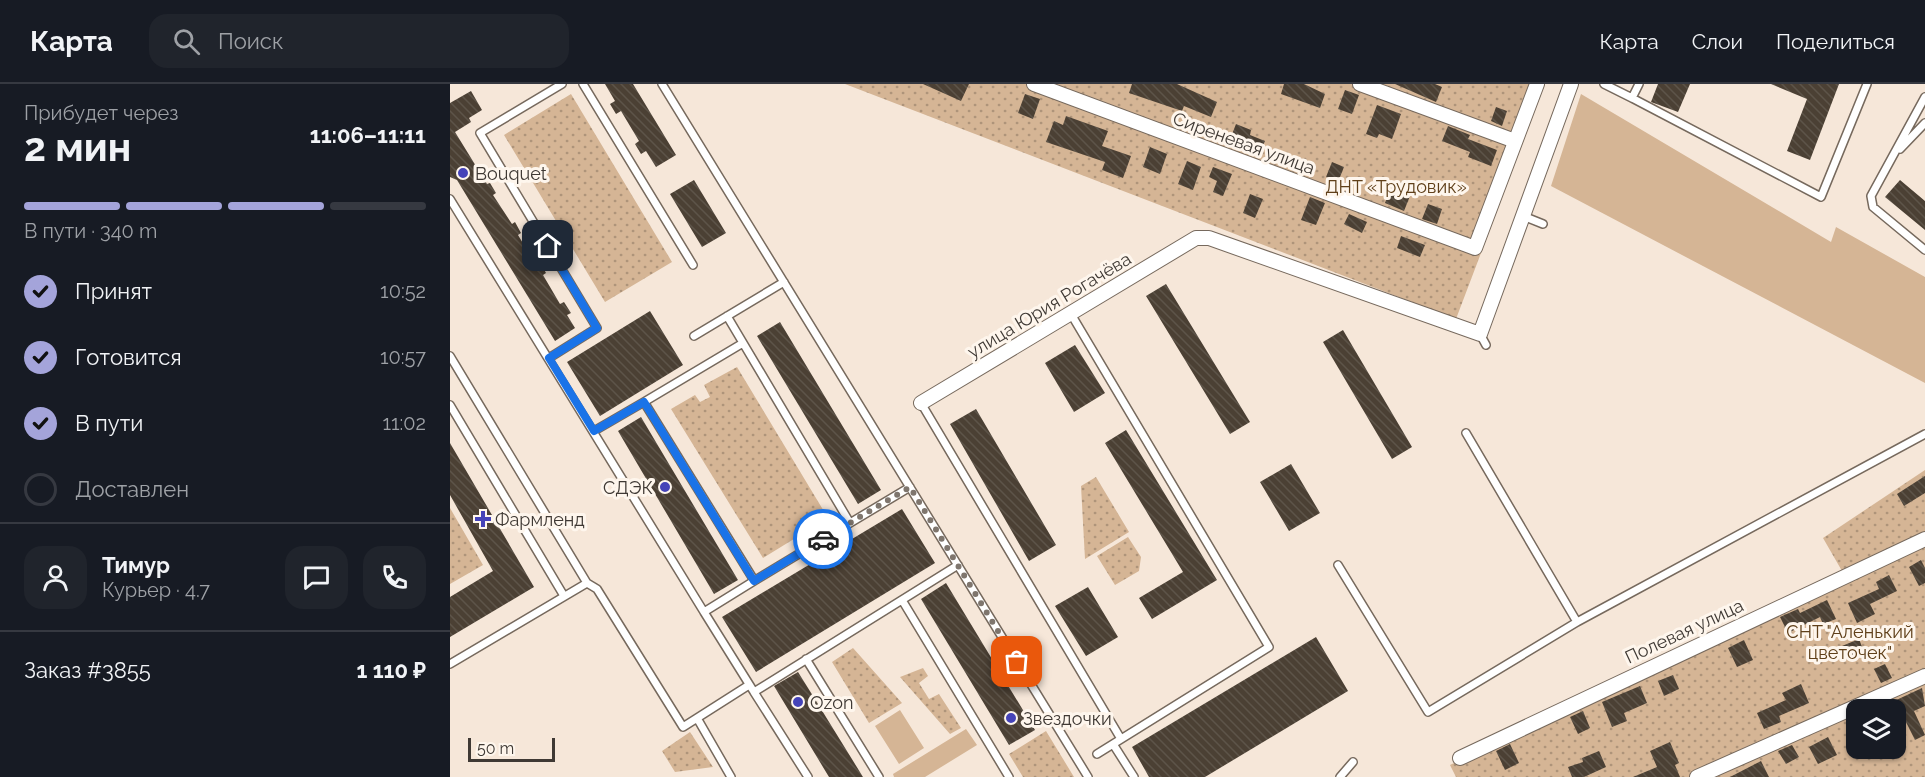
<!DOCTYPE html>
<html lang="ru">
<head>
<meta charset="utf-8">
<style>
  body { margin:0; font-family:Raleway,sans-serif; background:#20242c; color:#f1f3f6; height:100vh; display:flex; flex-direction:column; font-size:22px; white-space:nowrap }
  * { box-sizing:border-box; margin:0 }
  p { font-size:20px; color:#9ea1a6 }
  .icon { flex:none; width:33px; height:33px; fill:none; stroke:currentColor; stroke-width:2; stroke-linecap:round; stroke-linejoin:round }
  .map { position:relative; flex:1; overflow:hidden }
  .sheet { display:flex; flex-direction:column; background:#171b24; width:450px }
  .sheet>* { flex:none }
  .tools { position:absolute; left:1396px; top:615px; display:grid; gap:12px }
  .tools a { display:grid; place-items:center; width:60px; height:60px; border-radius:12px; background:#171b24; box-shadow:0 2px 4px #0004; font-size:30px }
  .scale { position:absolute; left:18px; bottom:15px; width:87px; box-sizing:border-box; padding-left:6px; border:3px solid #3f3934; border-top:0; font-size:16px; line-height:21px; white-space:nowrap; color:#3f3934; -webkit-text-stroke:4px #fef6ed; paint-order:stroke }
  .pin { position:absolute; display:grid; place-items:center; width:51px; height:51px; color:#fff; margin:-26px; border-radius:12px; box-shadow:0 3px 9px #0006 }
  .courier { position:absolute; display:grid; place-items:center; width:60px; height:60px; margin:-30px; border:4px solid #1a73e8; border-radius:50%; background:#fff; color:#222; box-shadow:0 2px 8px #0007 }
  .summary em { font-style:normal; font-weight:700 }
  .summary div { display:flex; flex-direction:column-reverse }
  .summary { display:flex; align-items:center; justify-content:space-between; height:102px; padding:0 24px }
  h1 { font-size:39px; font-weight:700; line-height:45px }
  .bar { display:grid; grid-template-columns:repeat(4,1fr); gap:9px 6px; align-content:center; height:72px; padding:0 24px }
  .bar i { height:8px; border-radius:4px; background:#363941 }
  .bar .active { background:#a4a4da }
  .bar p { grid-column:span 4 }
  .line { display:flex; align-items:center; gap:15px; padding:0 24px; border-top:2px solid #363941 }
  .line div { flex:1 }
  .round { display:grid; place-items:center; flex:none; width:63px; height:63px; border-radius:18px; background:#20242c }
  ol { padding:0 24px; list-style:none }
  li { display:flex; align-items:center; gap:18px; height:66px }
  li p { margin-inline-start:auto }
  li .icon { padding:6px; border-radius:50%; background:#a4a4da; color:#111; stroke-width:4 }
  li:last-child { color:#9ea1a6 }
  li i { width:33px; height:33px; border:3px solid #363941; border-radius:50% }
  header { display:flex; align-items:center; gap:36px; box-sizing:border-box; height:84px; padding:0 30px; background:#171b24; border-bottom:2px solid #363941 }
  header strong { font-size:28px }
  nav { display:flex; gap:33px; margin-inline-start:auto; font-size:21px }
  .search { width:420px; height:54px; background:#20242c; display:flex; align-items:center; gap:15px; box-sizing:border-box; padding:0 21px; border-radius:18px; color:#9ea1a6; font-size:22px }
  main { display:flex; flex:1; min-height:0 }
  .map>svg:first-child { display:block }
  .grass { fill:#d5b595 }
  .park { fill:url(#park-dots); fill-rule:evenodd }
  .building { fill:url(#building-back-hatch) }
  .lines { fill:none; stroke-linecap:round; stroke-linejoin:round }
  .service-casing { stroke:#76695d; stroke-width:10 }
  .minor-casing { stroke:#76695d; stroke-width:16 }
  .service { stroke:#fff; stroke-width:7 }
  .minor { stroke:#fff; stroke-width:14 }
  .done { stroke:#7f766e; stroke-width:6; stroke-dasharray:0 10.8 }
  .route { stroke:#1a73e8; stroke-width:8 }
  .poi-dot { fill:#4543b8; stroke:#fef6ed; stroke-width:2 }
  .labels { text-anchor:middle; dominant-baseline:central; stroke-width:6; stroke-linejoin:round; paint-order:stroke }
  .street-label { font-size:18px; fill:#3f3934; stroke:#fef6ed }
  .poi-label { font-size:18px; fill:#3f3934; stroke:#fef6ed; text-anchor:start }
  .park-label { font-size:18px; fill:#60401a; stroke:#fef6ed }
</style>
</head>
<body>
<header>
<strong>Карта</strong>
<div class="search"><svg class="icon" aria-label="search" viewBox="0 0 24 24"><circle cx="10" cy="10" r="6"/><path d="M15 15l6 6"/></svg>Поиск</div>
<nav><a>Карта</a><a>Слои</a><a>Поделиться</a></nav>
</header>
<main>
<section class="sheet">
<div class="summary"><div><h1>2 мин</h1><p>Прибудет через</p></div><em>11:06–11:11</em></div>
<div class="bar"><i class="active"></i><i class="active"></i><i class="active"></i><i></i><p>В пути · 340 m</p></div>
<ol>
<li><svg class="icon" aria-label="check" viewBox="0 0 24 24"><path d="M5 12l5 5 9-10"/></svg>Принят<p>10:52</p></li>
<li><svg class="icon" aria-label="check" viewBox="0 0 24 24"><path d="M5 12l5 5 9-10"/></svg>Готовится<p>10:57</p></li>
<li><svg class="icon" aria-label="check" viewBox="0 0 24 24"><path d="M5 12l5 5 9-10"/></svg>В пути<p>11:02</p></li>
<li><i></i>Доставлен</li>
</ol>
<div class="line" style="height:108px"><a class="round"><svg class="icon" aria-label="person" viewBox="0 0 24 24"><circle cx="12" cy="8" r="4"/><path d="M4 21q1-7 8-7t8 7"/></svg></a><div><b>Тимур</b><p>Курьер · 4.7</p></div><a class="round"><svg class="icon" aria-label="chat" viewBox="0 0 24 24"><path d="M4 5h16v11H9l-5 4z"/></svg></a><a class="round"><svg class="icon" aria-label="phone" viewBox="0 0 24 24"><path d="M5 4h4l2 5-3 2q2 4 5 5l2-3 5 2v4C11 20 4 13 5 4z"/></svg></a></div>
<div class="line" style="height:78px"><div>Заказ #3855</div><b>1 110 ₽</b></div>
</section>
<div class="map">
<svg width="1475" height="693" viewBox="0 0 1475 693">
  <defs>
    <pattern id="park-dots" width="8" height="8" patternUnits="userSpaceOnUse" patternTransform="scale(1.5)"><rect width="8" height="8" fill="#d5b595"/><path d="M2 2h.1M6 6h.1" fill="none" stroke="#ae947a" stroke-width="1.8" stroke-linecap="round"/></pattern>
    <pattern id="building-back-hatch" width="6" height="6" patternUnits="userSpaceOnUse" patternTransform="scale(1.5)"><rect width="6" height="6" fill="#4b4034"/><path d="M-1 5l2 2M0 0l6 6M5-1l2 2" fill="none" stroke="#5d5449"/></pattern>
  </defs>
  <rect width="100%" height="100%" fill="#f6e7d9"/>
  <path class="grass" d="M1131 10 1381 158 1386 143 1475 193V299L1101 102Z
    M450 626 474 664 449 680 425 642Z
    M516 645 527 661 475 693H444L443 690Z"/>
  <path class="park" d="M395 0H1095L1006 235Z
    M121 10 222 178 155 218 54 51Z
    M287 283 378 434 313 474 221 325 245 311 250 318 260 313 254 301Z
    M1475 386V693H1006L1000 681 1392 487 1373 454ZM1407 626H1446V664H1407Z
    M646 393 679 448 635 475 631 402Z
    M0 424 33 481 0 500Z
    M678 453 691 473 689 487 665 501 647 472Z
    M403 564 452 619 419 639 382 578Z
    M473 584 478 592 469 599 479 615 489 610 511 644 500 650 450 593Z
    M596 647 624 693H573L559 670Z
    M240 648 263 683 225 688 212 667Z"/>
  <path class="building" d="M155 0H183L226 71 206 83 196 67 191 70 185 60 189 57 171 27 166 30 160 20 165 17Z
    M473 0H519L511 17Z
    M682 0H727L767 18 761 33 734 22 732 27 679 9Z
    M834 0H854L875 10 870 24 831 10Z
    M945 0H985L992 3 986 18Z
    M1208 0H1240L1228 28 1201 18Z
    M1389 0 1360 76 1337 67 1357 15 1321 0Z
    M895 6 909 11 902 30 888 25Z
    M21 7 32 26 19 34 21 38 5 48 37 100 40 99 46 109 43 111 62 140 65 138 71 149 68 151 86 181 90 178 96 189 93 191 110 220 114 218 121 229 117 231 125 244 105 257 7 96 0 93V19Z
    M575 10 590 15 583 35 568 29Z
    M927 21 951 30 942 55 929 50 927 54 916 50Z
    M1046 23 1057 27 1052 42 1041 37Z
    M616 32 658 47 652 62 681 72 673 94 652 86 655 78 596 58 604 37 613 41Z
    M786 40 801 46 800 51 815 57 809 71 779 58Z
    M998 42 1020 51 1018 55 1047 66 1041 82 1018 73 1020 68 992 57Z
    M700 63 717 70 710 90 693 83Z
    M737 77 751 83 743 106 728 100Z
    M882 78 894 83 888 98 876 93Z
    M763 83 782 90 773 112 763 108 767 97 759 93Z
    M244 96 276 149 252 163 220 110Z
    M1450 96 1475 117V146L1435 113Z
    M940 105 960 112 954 127 935 119Z
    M800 110 813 115 805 134 793 129Z
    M860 113 875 119 866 141 851 136Z
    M978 120 992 125 987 140 972 135Z
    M899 130 917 138 912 149 894 140Z
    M951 152 975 161 970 173 947 164Z
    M716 200 800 338 780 350 696 212Z
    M200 227 233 281 150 332 117 278Z
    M330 238 431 406 408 420 307 252Z
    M893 246 962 363 942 375 873 258Z
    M625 261 655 309 624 328 595 279Z
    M526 325 606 461 579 477 500 340Z
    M191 333 288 496 264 510 168 347Z
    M676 346 767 496 702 535 689 514 733 488 655 359Z
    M0 359 84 503 0 553V513L43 487 0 411Z
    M841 380 870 429 839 447 810 398Z
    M1475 392V409L1454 422 1447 410Z
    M452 425 485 479 306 588 272 533Z
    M1471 476 1475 484V499L1469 502 1459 483Z
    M1439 491 1447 507 1420 520 1425 530 1407 539 1398 519 1429 505 1426 498Z
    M496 499 585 646 559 661 471 515Z
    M638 503 668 553 636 572 605 522Z
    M1377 516 1386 535 1373 540 1370 533 1338 549 1330 533 1348 525 1350 529Z
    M866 553 898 607 755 693H699L682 663Z
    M1409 555 1414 568 1397 575 1392 562Z
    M1294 556 1303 576 1287 583 1278 564Z
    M1435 580 1442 594 1431 599 1424 585Z
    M348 588 363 612 413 693H379L324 602Z
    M1223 591 1229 605 1214 612 1208 597Z
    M1351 600 1359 619 1329 632 1331 638 1314 645 1307 629 1336 616 1332 609Z
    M1190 602 1197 619 1174 629 1177 637 1162 643 1152 618Z
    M1472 604 1475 622 1464 627 1475 651 1465 656 1454 634 1446 638V626H1425Z
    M1133 627 1140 644 1128 650 1120 633Z
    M1378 653 1387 671 1368 680 1359 663Z
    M1220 658 1229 679 1225 681 1230 693H1183L1207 683 1200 667Z
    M1060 660 1069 679 1055 686 1046 667Z
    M1342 661 1349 673 1336 680 1328 667Z
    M1149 667 1156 683 1134 693H1122L1118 683 1133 678 1132 674Z
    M1311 677 1319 693H1280Z"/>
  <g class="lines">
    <g class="service-casing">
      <path id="service" d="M133 0 243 181
        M212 0 638 693
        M1154 0 1182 14
        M1189 0 1182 14 1371 113 1417 0
        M1475 13 1421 112 1423 123 1475 166
        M1450 65 1475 39
        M0 115 254 528
        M1073 132 1093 140
        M621 230 819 563 647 670
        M277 232 400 439 460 403
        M1030 250 1036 261
        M244 252 334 198
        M0 272 137 499 147 505 233 643 299 601
        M99 274 147 244 30 49 112 0
        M194 318 293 259
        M471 319 671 655
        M0 321 114 512
        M144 347 194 318 302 493 304 497 254 528 304 608 508 481
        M1016 349 1127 538
        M888 481 978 628 1127 538 1475 350
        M304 497 400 439
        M452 516 559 693
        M356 575 429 693
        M0 580 137 499
        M304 608 358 693
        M247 634 281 693
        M663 660 684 693
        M890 693 903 678"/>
    </g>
    <g class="minor-casing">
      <path id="minor" d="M584 0 1025 164 1087 0
        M910 0 1065 57
        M471 319 746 154H759L1030 250 1121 0
        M1010 674 1475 455
        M1247 693 1475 592"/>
    </g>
    <use href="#service" class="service"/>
    <use href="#minor" class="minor"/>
  </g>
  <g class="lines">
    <path class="done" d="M373 455 460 403 567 578"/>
    <path class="route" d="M98 162 147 244 99 274 144 347 194 318 304 497 373 455"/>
  </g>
  <g class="poi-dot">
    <circle cx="13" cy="89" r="6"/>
    <circle cx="215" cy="403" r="6"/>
    <path d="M30 426h6v6h6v6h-6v6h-6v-6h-6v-6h6z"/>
    <circle cx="348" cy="618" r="6"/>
    <circle cx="561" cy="634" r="6"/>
  </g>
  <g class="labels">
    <g class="street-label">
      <text transform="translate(794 59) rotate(20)">Сиреневая улица</text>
      <text transform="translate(599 221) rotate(-31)">улица Юрия Рогачёва</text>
      <text transform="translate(1234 547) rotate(-25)">Полевая улица</text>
    </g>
    <g class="poi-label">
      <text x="25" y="89">Bouquet</text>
      <text x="203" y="403" text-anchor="end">СДЭК</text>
      <text x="45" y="435">Фармленд</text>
      <text x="360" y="618">Ozon</text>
      <text x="573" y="634">Звездочки</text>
    </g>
    <g class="park-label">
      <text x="946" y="102">ДНТ «Трудовик»</text>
      <text x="1400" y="547">СНТ "Аленький<tspan x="1400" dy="21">цветочек"</tspan></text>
    </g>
  </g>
</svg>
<div class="tools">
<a><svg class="icon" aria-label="layers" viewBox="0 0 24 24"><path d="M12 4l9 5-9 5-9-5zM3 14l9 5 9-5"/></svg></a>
</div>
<div class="scale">50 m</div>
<div class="pin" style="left:567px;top:578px;background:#ea580c"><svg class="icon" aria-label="bag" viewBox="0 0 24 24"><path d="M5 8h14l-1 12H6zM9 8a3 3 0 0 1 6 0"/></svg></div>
<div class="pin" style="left:98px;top:162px;background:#1f2937"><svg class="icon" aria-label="home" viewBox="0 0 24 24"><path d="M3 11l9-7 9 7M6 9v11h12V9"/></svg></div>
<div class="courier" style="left:373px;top:455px"><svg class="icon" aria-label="car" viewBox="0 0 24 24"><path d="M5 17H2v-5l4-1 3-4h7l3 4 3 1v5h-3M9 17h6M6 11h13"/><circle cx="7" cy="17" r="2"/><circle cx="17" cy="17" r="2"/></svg></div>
</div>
</main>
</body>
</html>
